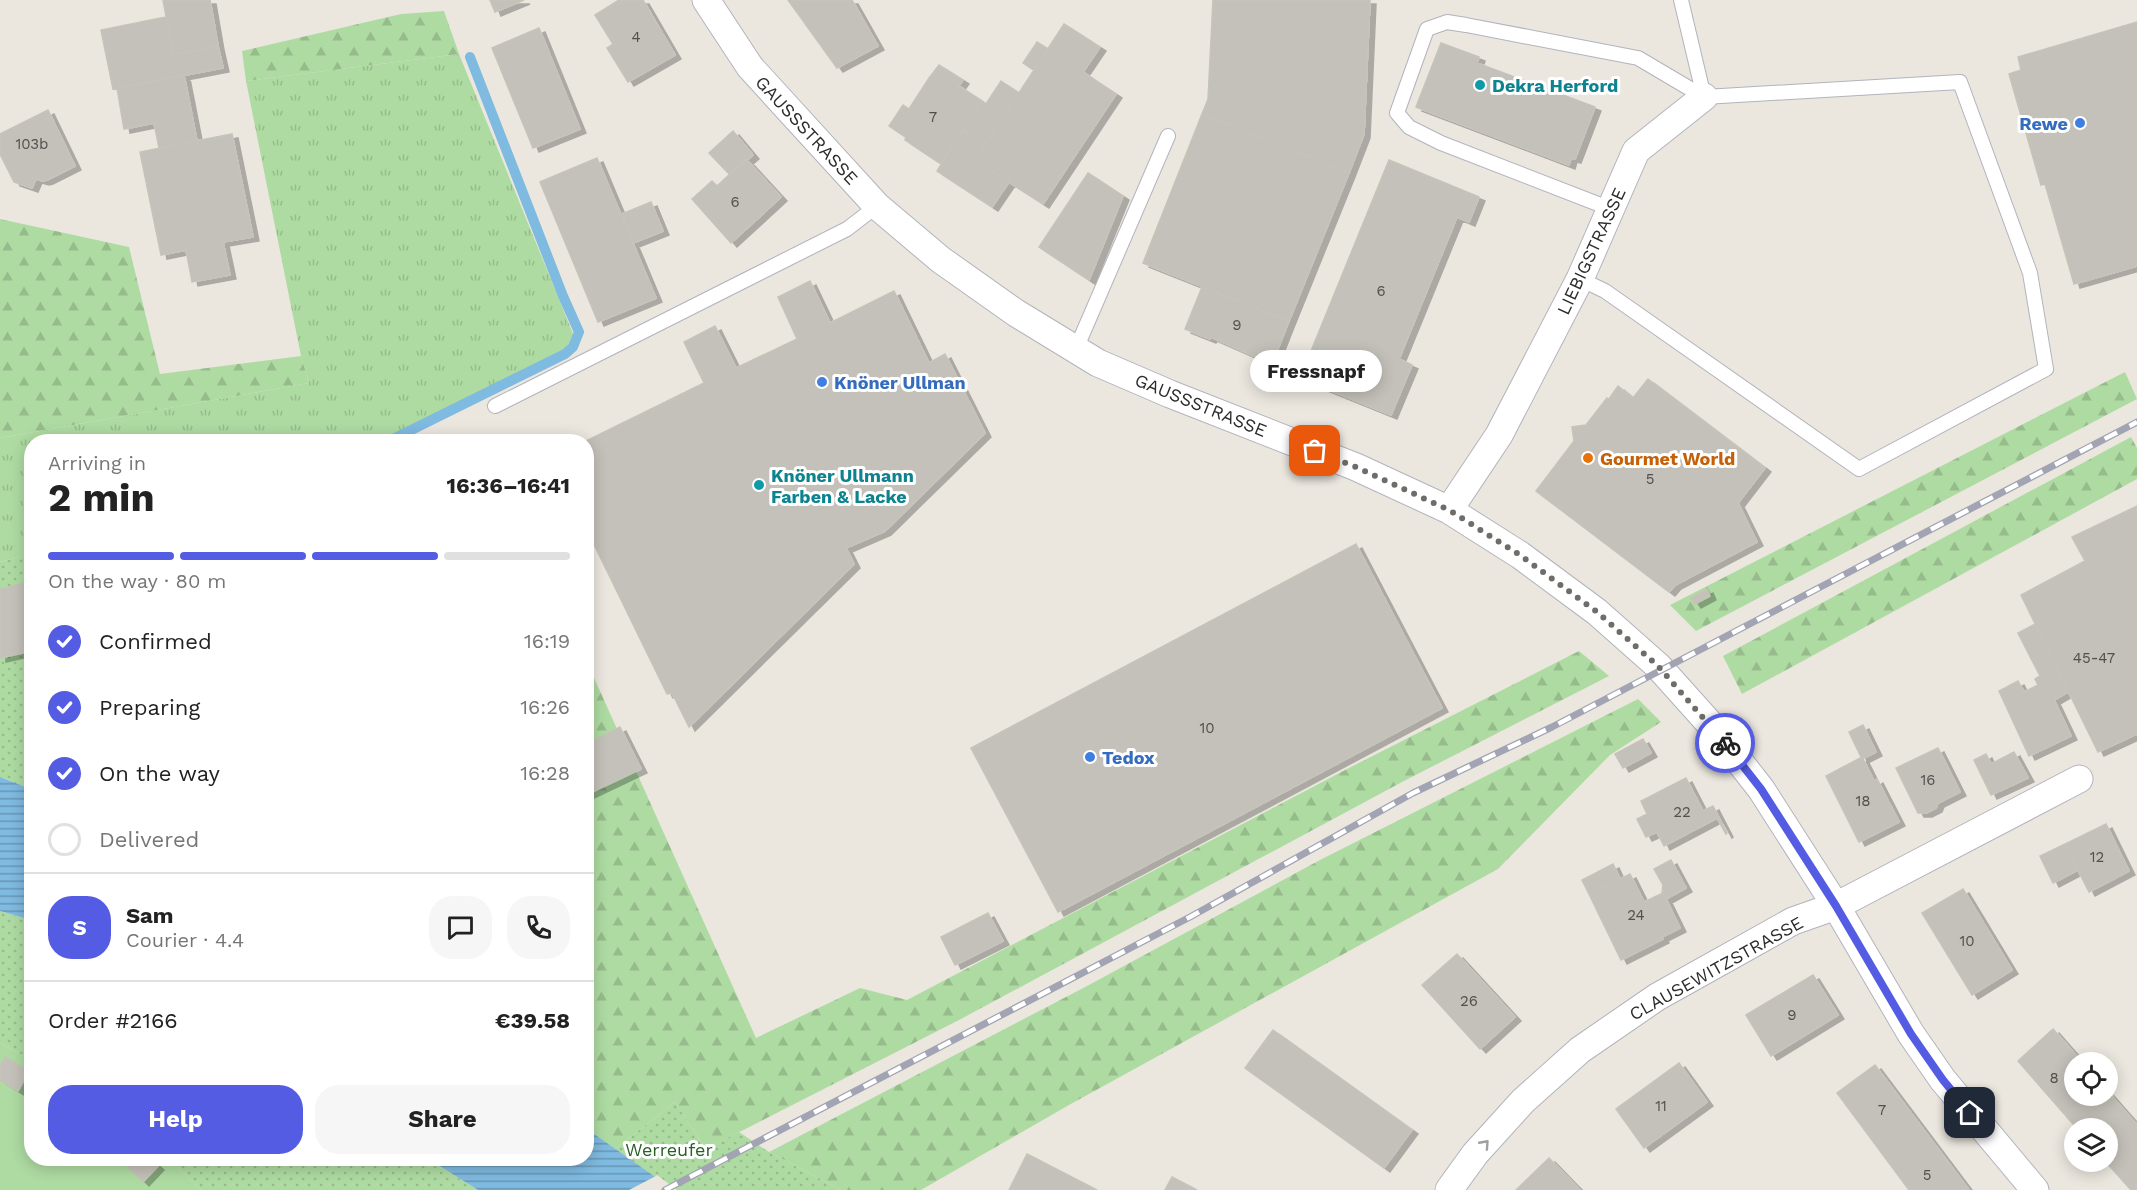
<!DOCTYPE html>
<html lang="en">
<head>
<meta charset="utf-8">
<style>
  body { margin:0; font-family:"Work Sans",sans-serif; background:#f6f6f6; color:#222; height:100vh; display:flex; flex-direction:column; font-size:22px; white-space:nowrap }
  * { box-sizing:border-box; margin:0 }
  p { font-size:20px; color:#767676 }
  .icon { flex:none; width:33px; height:33px; fill:none; stroke:currentColor; stroke-width:2; stroke-linecap:round; stroke-linejoin:round }
  .map { position:relative; flex:1; overflow:hidden }
  .side { position:absolute; left:24px; top:434px; width:570px; height:732px; display:flex; flex-direction:column; background:#fff; border-radius:24px; box-shadow:0 3px 15px #0003 }
  .side>* { flex:none }
  .tools { position:absolute; left:2064px; top:1052px; display:grid; gap:12px }
  .tools a { display:grid; place-items:center; width:54px; height:54px; border-radius:50%; background:#fff; box-shadow:0 3px 15px #0003; font-size:30px }
  .pin { position:absolute; display:grid; place-items:center; width:51px; height:51px; color:#fff; margin:-26px; border-radius:12px; box-shadow:0 3px 9px #0006 }
  .courier { position:absolute; display:grid; place-items:center; width:60px; height:60px; margin:-30px; border:4px solid #545ce4; border-radius:50%; background:#fff; color:#222; box-shadow:0 2px 8px #0007 }
  .bubble { position:absolute; height:42px; border-radius:21px; background:#fff; box-shadow:0 3px 15px #0003; font-size:20px; font-weight:700; line-height:42px; text-align:center }
  .headline em { font-style:normal; font-weight:700 }
  .headline div { display:flex; flex-direction:column-reverse }
  .headline { display:flex; align-items:center; justify-content:space-between; height:102px; padding:0 24px }
  h1 { font-size:39px; font-weight:700; line-height:45px }
  .bar { display:grid; grid-template-columns:repeat(4,1fr); gap:9px 6px; align-content:center; height:72px; padding:0 24px }
  .bar i { height:8px; border-radius:4px; background:#e0e0e0 }
  .bar .selected { background:#545ce4 }
  .bar p { grid-column:span 4 }
  .line { display:flex; align-items:center; gap:15px; padding:0 24px; border-top:2px solid #e0e0e0 }
  .line div { flex:1 }
  .round { display:grid; place-items:center; flex:none; width:63px; height:63px; border-radius:24px; background:#f6f6f6 }
  ol { padding:0 24px; list-style:none }
  li { display:flex; align-items:center; gap:18px; height:66px }
  li p { margin-inline-start:auto }
  li .icon { padding:6px; border-radius:50%; background:#545ce4; color:#fff; stroke-width:4 }
  li:last-child { color:#767676 }
  li i { width:33px; height:33px; border:3px solid #e0e0e0; border-radius:50% }
  .button { display:flex; gap:12px; margin-top:auto; padding:12px 24px }
  .button a { flex:1; height:69px; border-radius:24px; background:#545ce4; color:#fff; font-size:24px; font-weight:700; line-height:69px; text-align:center }
  .button a+a { background:#f6f6f6; color:#222 }
  .map>svg:first-child { display:block }
  .grass { fill:url(#grass-tufts) }
  .forest { fill:url(#forest-firs) }
  .park { fill:url(#park-dots) }
  .garden { fill:#aedba2 }
  .water { fill:url(#water-rules) }
  .pier { fill:#ebe7df }
  .lines { fill:none; stroke-linecap:round; stroke-linejoin:round }
  .stream { stroke:#7fbae0; stroke-width:10 }
  .building { fill:#c4c1ba; stroke:#c6c3b9; stroke-width:1.5; filter:url(#shadow) }
  .service-casing { stroke:#b2b3bd; stroke-width:16 }
  .minor-casing { stroke:#b2b3bd; stroke-width:29 }
  .service { stroke:#fff; stroke-width:14 }
  .minor { stroke:#fff; stroke-width:27 }
  .rail-casing { stroke:#a2a3b3; stroke-width:7 }
  .rail { stroke:#fff; stroke-width:4.5; stroke-dasharray:14; stroke-linecap:butt }
  .oneway { stroke:#a0a0a0 }
  .done { stroke:#6e6d6a; stroke-width:6; stroke-dasharray:0 10.8 }
  .route { stroke:#545ce4; stroke-width:8 }
  .culture-dot { fill:#0f9aa8; stroke:#fff; stroke-width:2 }
  .shop-dot { fill:#3f7fe0; stroke:#fff; stroke-width:2 }
  .food-dot { fill:#e8710a; stroke:#fff; stroke-width:2 }
  .labels { text-anchor:middle; dominant-baseline:central; stroke-width:6; stroke-linejoin:round; paint-order:stroke }
  .number-label { font-size:15px; fill:#51504f }
  .culture-label { font-size:18px; font-weight:bold; fill:#0d838f; stroke:#fff; text-anchor:start }
  .shop-label { font-size:18px; font-weight:bold; fill:#366cbe; stroke:#fff; text-anchor:start }
  .street-label { font-size:18px; fill:#2b2b2b; stroke:#fff }
  .food-label { font-size:18px; font-weight:bold; fill:#c56008; stroke:#fff; text-anchor:start }
  .park-label { font-size:18px; fill:#286024; stroke:#fff }
</style>
</head>
<body>
<div class="map">
<svg width="2137" height="1190" viewBox="0 0 2137 1190">
  <defs>
    <pattern id="grass-tufts" width="24" height="20" patternUnits="userSpaceOnUse" patternTransform="scale(1.5)"><rect width="24" height="20" fill="#aedba2"/><path d="M3 7l-1-3M5 7V3M7 7l1-3M15 17l-1-3M17 17v-4M19 17l1-3" fill="none" stroke="#96bc8c"/></pattern>
    <pattern id="forest-firs" width="22" height="20" patternUnits="userSpaceOnUse" patternTransform="scale(1.5)"><rect width="22" height="20" fill="#aedba2"/><path d="M5 1l3.5 6h-7zM16 11l3.5 6h-7z" fill="#96bc8c"/></pattern>
    <pattern id="park-dots" width="8" height="8" patternUnits="userSpaceOnUse" patternTransform="scale(1.5)"><rect width="8" height="8" fill="#aedba2"/><path d="M2 2h.1M6 6h.1" fill="none" stroke="#96bc8c" stroke-width="1.8" stroke-linecap="round"/></pattern>
    <pattern id="water-rules" width="6" height="5" patternUnits="userSpaceOnUse" patternTransform="scale(1.5)"><rect width="6" height="5" fill="#7fbae0"/><path d="M0 2.5h6" fill="none" stroke="#6897b6"/></pattern>
    <filter id="shadow"><feDropShadow dx="6" dy="4" stdDeviation="0" flood-color="#0004"/></filter>
  </defs>
  <rect width="100%" height="100%" fill="#ebe7df"/>
  <path class="grass" d="M459 54 574 336 564 352 383 441H32L31 554 0 562V438L309 383 301 356 246 81Z"/>
  <path class="forest" d="M444 11 459 54 246 81 242 51 401 14Z
    M0 219 129 247 160 374 301 356 309 383 0 438Z
    M2125 372 2137 399 1696 631 1670 605Z
    M2131 437 2137 448V479L1742 694 1723 656Z
    M1579 651 1609 676 1402 782 959 1020 706 1149 675 1102 615 1149 587 1129 586 660 756 1038 860 988 907 1000 1347 769Z
    M1638 699 1661 722 1610 755 1498 869 1069 1105 921 1190H841L769 1152 1087 986 1320 860Z"/>
  <path class="park" d="M31 554V789L0 777V562Z
    M0 911 31 920V1060L0 1043Z
    M675 1102 706 1149 739 1132 769 1152 841 1190H674L615 1149Z
    M168 1158H427L478 1190H201Z"/>
  <path class="garden" d="M0 1043 31 1060 32 1158H168L201 1190H0Z"/>
  <path class="water" d="M0 777 31 789V920L0 911Z
    M587 1129 674 1190H478L427 1158H586Z"/>
  <path class="pier" d="M657 1175 677 1190H629L654 1177Z"/>
  <g class="lines">
    <path class="stream" d="M389 441 565 354 573 347 579 332 563 296 470 57"/>
  </g>
  <path class="building" d="M163 0H210L218 46 173 55Z
    M490 0H524L495 12Z
    M619 0H643L675 55 628 82 607 48 613 44 595 15Z
    M788 0H852L878 46 837 68Z
    M1213 0H1370L1364 134 1349 173 1202 114 1208 99Z
    M166 17 173 55 218 46 223 68 113 89 101 30Z
    M2137 22V266L2074 284 2045 184 2041 185 2009 74 2021 70 2018 57Z
    M1064 24 1100 47 1083 72 1116 94 1043 204 975 160Z
    M539 28 580 129 533 148 492 48Z
    M1037 42 1048 49 1034 70 1023 63Z
    M1441 43 1479 57 1477 63 1595 107 1575 159 1571 158 1569 165 1416 107Z
    M939 65 963 80 953 94 929 78Z
    M184 75 197 141 159 148 154 123 124 129 117 88Z
    M929 78 953 94 959 86 982 101 941 164 905 140 906 137 889 126 903 105 909 109Z
    M1001 81 1019 93 985 144 963 130 982 101 986 104Z
    M48 110 75 166 47 180 43 181 36 179 32 188 14 182 0 154V134Z
    M1202 114 1349 173 1289 321 1143 263Z
    M963 130 985 144 975 160 1009 182 992 207 937 171Z
    M733 131 753 155 730 175 709 153Z
    M232 134 253 237 223 242 230 275 192 282 186 250 161 255 140 152Z
    M597 158 656 298 598 322 540 182Z
    M746 159 781 197 731 243 692 199 712 181 717 186Z
    M1389 160 1479 197 1469 222 1457 217 1399 359 1412 365 1391 415 1300 378Z
    M1088 173 1123 196 1089 280 1039 247Z
    M651 202 663 231 633 243 622 214Z
    M810 281 830 323 894 291 929 363 945 354 985 433 885 531 846 548 854 564 689 727 672 693 667 694 586 528V441L704 383 684 342 715 326 736 368 797 339 778 297Z
    M1202 287 1289 321 1272 364 1211 337 1210 339 1185 329Z
    M1648 379 1765 468 1738 503 1757 542 1675 585 1669 592 1536 491 1574 441 1572 427 1586 425 1607 398 1609 399 1618 386 1633 398Z
    M2137 506V734L2098 752 2021 595 2085 561 2072 537Z
    M1356 544 1442 708 1058 912 971 748Z
    M32 581V651L0 658V589Z
    M1707 589 1710 596 1695 604 1691 598Z
    M2035 624 2068 692 2054 700 2071 736 2029 756 1999 691 2018 681 2024 692 2038 685 2035 679 2040 676 2018 633Z
    M1863 725 1876 752 1862 759 1849 732Z
    M620 727 641 769 586 795V744Z
    M1643 739 1651 753 1623 768 1615 754Z
    M1938 748 1960 792 1938 803 1936 808 1926 813H1918L1896 768Z
    M2014 752 2028 778 1991 795 1974 760 1986 754 1991 764Z
    M1862 757 1874 781 1877 779 1899 822 1859 842 1826 776Z
    M1686 778 1703 811 1713 806 1727 833 1726 834 1717 818 1664 846 1657 832 1646 837 1637 819 1647 814 1641 801Z
    M2106 824 2129 871 2089 892 2065 844Z
    M2065 844 2078 870 2053 883 2040 856Z
    M1671 860 1686 888 1666 899 1662 893 1663 885 1654 869Z
    M1613 864 1620 879 1589 894 1582 880Z
    M1630 874 1644 902 1663 893 1680 928 1662 937 1663 939 1621 960 1589 894Z
    M1963 889 2012 970 1972 995 1922 913Z
    M988 913 1003 941 955 965 941 937Z
    M1457 954 1515 1017 1480 1049 1422 985Z
    M1813 975 1838 1015 1771 1056 1746 1015Z
    M2053 1029 2082 1062H2074V1095H2104L2072 1123 2018 1061Z
    M1273 1030 1412 1130 1384 1168 1245 1068Z
    M5 1057 29 1071 18 1091 0 1080V1066Z
    M1679 1063 1707 1102 1644 1148 1616 1109Z
    M1875 1065 1969 1190H1909L1837 1093Z
    M2108 1092 2137 1125V1190H2131L2105 1161H2108V1128H2077L2072 1123 2104 1095H2108Z
    M1027 1154 1097 1190H1009Z
    M128 1158H149L158 1166 143 1182 124 1163Z
    M1549 1158 1580 1190H1516Z
    M1172 1177 1197 1190H1165Z"/>
  <g class="lines">
    <g class="service-casing">
      <path id="service" d="M1681 0 1704 97
        M1580 279 1605 291 1859 469 2046 369 2030 273 1960 82 1704 97 1638 58 1466 25 1447 22 1427 29 1397 113 1409 127 1441 143 1611 209
        M1076 349 1168 136
        M495 406 847 229 877 206"/>
    </g>
    <g class="minor-casing">
      <path id="minor" d="M706 0 750 67 877 206 941 260 1016 313 1098 363 1170 394 1356 467 1449 510 1520 555 1597 612 1658 666 1710 724 1761 789 1836 906 1911 1034 1943 1080 2035 1190
        M1449 510 1499 435 1580 279 1636 151 1704 97
        M1449 1190 1475 1154 1523 1101 1580 1050 1657 997 1793 921 1836 906 2079 779"/>
    </g>
    <use href="#service" class="service"/>
    <use href="#minor" class="minor"/>
    <g class="rail-casing">
      <path id="rail" d="M665 1190 1190 917 1413 793 1552 727 2137 422"/>
    </g>
    <use href="#rail" class="rail"/>
  </g>
  <defs><path id="oneway-chevron" d="M-2-3.5L2.5 0L-2 3.5" fill="none" stroke-width="1.6" stroke-linecap="round" stroke-linejoin="round" transform="scale(1.5)"/></defs>
  <use class="oneway" href="#oneway-chevron" transform="translate(1485 1144) rotate(-48)"/>
  <g class="lines">
    <path class="done" d="M1315 451 1356 467 1449 510 1520 555 1597 612 1658 666 1725 743"/>
    <path class="route" d="M1725 743 1761 789 1836 906 1911 1034 1943 1080 1970 1113"/>
  </g>
  <g class="culture-dot">
    <circle cx="1480" cy="85" r="6"/>
    <circle cx="759" cy="485" r="6"/>
  </g>
  <g class="shop-dot">
    <circle cx="2080" cy="123" r="6"/>
    <circle cx="822" cy="382" r="6"/>
    <circle cx="1090" cy="757" r="6"/>
  </g>
  <circle class="food-dot" cx="1588" cy="458" r="6"/>
  <g class="labels">
    <g class="number-label">
      <text x="636" y="37">4</text>
      <text x="933" y="117">7</text>
      <text x="32" y="144">103b</text>
      <text x="735" y="202">6</text>
      <text x="1381" y="291">6</text>
      <text x="1237" y="325">9</text>
      <text x="1650" y="479">5</text>
      <text x="2094" y="658">45-47</text>
      <text x="1207" y="728">10</text>
      <text x="1928" y="780">16</text>
      <text x="1863" y="801">18</text>
      <text x="1682" y="812">22</text>
      <text x="2097" y="857">12</text>
      <text x="1636" y="915">24</text>
      <text x="1967" y="941">10</text>
      <text x="1469" y="1001">26</text>
      <text x="1792" y="1015">9</text>
      <text x="2054" y="1078">8</text>
      <text x="1661" y="1106">11</text>
      <text x="1882" y="1110">7</text>
      <text x="1927" y="1175">5</text>
    </g>
    <g class="culture-label">
      <text x="1492" y="85">Dekra Herford</text>
      <text x="771" y="475">Knöner Ullmann<tspan x="771" dy="21">Farben &amp; Lacke</tspan></text>
    </g>
    <g class="shop-label">
      <text x="2068" y="123" text-anchor="end">Rewe</text>
      <text x="834" y="382">Knöner Ullman</text>
      <text x="1102" y="757">Tedox</text>
    </g>
    <g class="street-label">
      <text transform="translate(807 130) rotate(47)">GAUSSSTRASSE</text>
      <text transform="translate(1591 251) rotate(-65)">LIEBIGSTRASSE</text>
      <text transform="translate(1201 405) rotate(22)">GAUSSSTRASSE</text>
      <text transform="translate(1716 968) rotate(-29)">CLAUSEWITZSTRASSE</text>
    </g>
    <g class="food-label">
      <text x="1600" y="458">Gourmet World</text>
    </g>
    <g class="park-label">
      <text x="669" y="1149">Werreufer</text>
    </g>
  </g>
</svg>
<div class="tools">
<a><svg class="icon" aria-label="locate" viewBox="0 0 24 24"><circle cx="12" cy="12" r="6"/><path d="M12 2v4M12 18v4M2 12h4M18 12h4"/></svg></a>
<a><svg class="icon" aria-label="layers" viewBox="0 0 24 24"><path d="M12 4l9 5-9 5-9-5zM3 14l9 5 9-5"/></svg></a>
</div>
<div class="pin" style="left:1315px;top:451px;background:#ea580c"><svg class="icon" aria-label="bag" viewBox="0 0 24 24"><path d="M5 8h14l-1 12H6zM9 8a3 3 0 0 1 6 0"/></svg></div>
<div class="pin" style="left:1970px;top:1113px;background:#1f2937"><svg class="icon" aria-label="home" viewBox="0 0 24 24"><path d="M3 11l9-7 9 7M6 9v11h12V9"/></svg></div>
<div class="courier" style="left:1725px;top:743px"><svg class="icon" aria-label="bike" viewBox="0 0 24 24"><circle cx="6" cy="16" r="4"/><circle cx="18" cy="16" r="4"/><path d="M6 16l4-8h5l3 8M10 8l3 8H6M13 5h3"/></svg></div>
<div class="bubble" style="left:1250px;top:350px;width:132px">Fressnapf</div>
<section class="side">
<div class="headline"><div><h1>2 min</h1><p>Arriving in</p></div><em>16:36–16:41</em></div>
<div class="bar"><i class="selected"></i><i class="selected"></i><i class="selected"></i><i></i><p>On the way · 80 m</p></div>
<ol>
<li><svg class="icon" aria-label="check" viewBox="0 0 24 24"><path d="M5 12l5 5 9-10"/></svg>Confirmed<p>16:19</p></li>
<li><svg class="icon" aria-label="check" viewBox="0 0 24 24"><path d="M5 12l5 5 9-10"/></svg>Preparing<p>16:26</p></li>
<li><svg class="icon" aria-label="check" viewBox="0 0 24 24"><path d="M5 12l5 5 9-10"/></svg>On the way<p>16:28</p></li>
<li><i></i>Delivered</li>
</ol>
<div class="line" style="height:108px"><b class="round" style="background:#545ce4;color:#fff">S</b><div><b>Sam</b><p>Courier · 4.4</p></div><a class="round"><svg class="icon" aria-label="chat" viewBox="0 0 24 24"><path d="M4 5h16v11H9l-5 4z"/></svg></a><a class="round"><svg class="icon" aria-label="phone" viewBox="0 0 24 24"><path d="M5 4h4l2 5-3 2q2 4 5 5l2-3 5 2v4C11 20 4 13 5 4z"/></svg></a></div>
<div class="line" style="height:78px"><div>Order #2166</div><b>€39.58</b></div>
<div class="button"><a>Help</a><a>Share</a></div>
</section>
</div>
</body>
</html>
